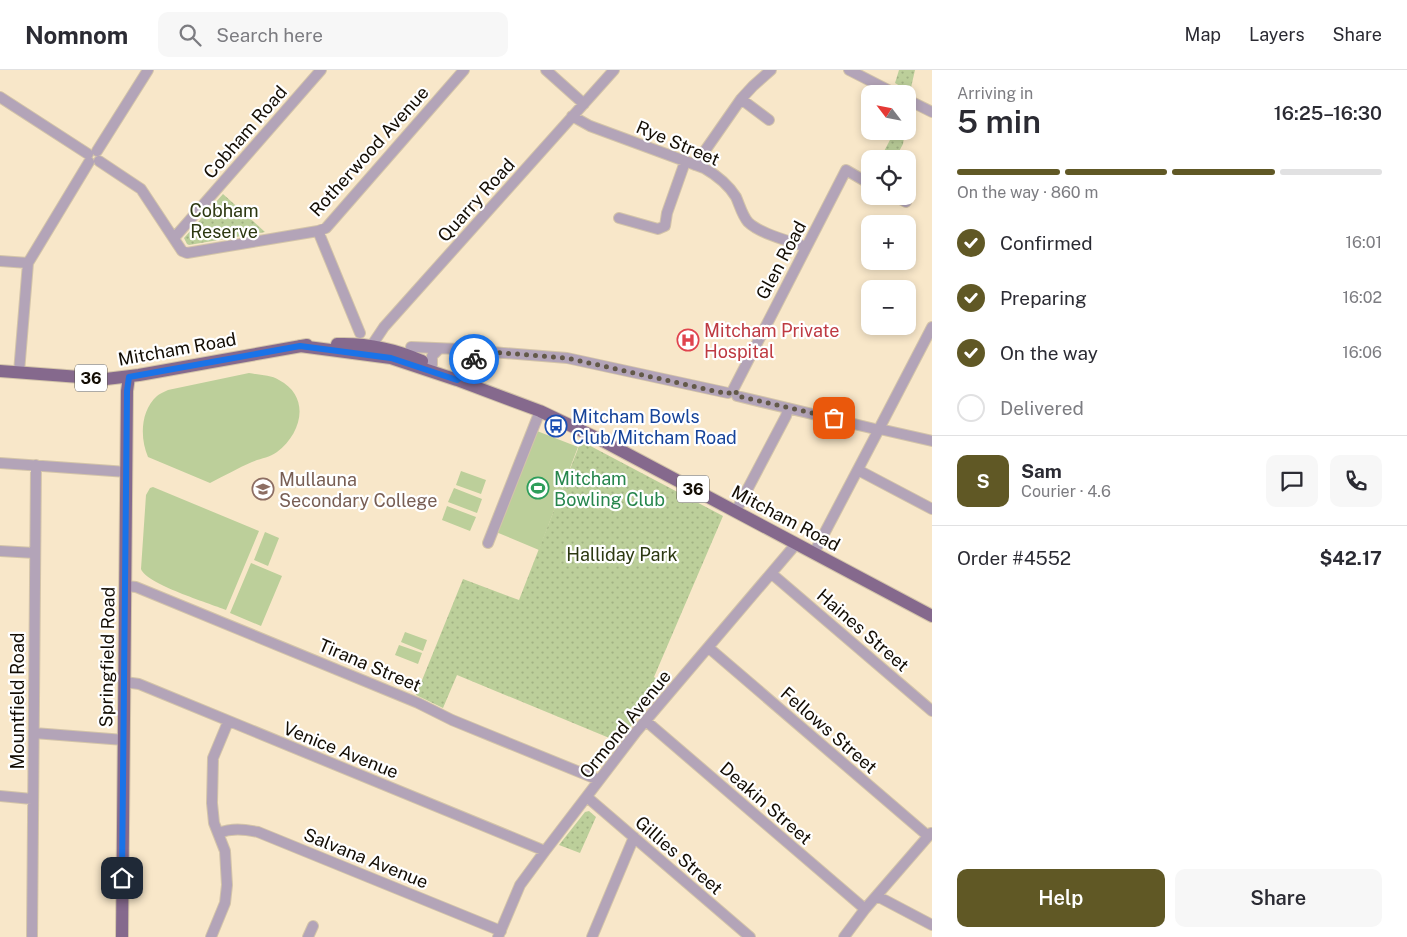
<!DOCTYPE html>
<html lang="en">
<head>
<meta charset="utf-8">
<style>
  body { margin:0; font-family:"Public Sans",sans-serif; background:#f7f7f7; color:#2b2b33; height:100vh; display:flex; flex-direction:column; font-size:19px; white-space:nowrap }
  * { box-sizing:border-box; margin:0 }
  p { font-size:16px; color:#7c7c81 }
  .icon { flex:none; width:28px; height:28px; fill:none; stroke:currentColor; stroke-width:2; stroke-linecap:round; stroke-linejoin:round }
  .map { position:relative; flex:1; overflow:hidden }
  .details { display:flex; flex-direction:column; background:#fff; width:475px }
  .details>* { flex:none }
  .needle { width:32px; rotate:302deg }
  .controls { position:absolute; left:861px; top:15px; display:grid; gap:10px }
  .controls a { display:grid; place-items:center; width:55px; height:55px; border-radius:10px; background:#fff; box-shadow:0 2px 8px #0003; font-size:25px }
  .pin { position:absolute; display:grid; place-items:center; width:42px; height:42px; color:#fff; margin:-21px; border-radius:10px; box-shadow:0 2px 8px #0006 }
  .courier { position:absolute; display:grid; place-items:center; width:50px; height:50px; margin:-25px; border:4px solid #1a73e8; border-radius:50%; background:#fff; color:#222; box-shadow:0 1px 6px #0007 }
  .overview em { font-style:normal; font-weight:600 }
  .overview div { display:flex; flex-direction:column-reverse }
  .overview { display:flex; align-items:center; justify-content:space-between; height:85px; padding:0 25px }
  h1 { font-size:32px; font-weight:600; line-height:38px }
  .bar { display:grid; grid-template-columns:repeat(4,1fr); gap:8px 5px; align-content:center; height:60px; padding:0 25px }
  .bar i { height:6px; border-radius:4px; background:#e1e1e2 }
  .bar .on { background:#605825 }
  .bar p { grid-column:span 4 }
  .line { display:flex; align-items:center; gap:12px; padding:0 25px; border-top:1px solid #e1e1e2 }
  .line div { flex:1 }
  .round { display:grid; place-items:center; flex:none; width:52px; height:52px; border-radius:10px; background:#f7f7f7 }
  ol { padding:0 25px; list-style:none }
  li { display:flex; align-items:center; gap:15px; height:55px }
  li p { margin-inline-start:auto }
  li .icon { padding:5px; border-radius:50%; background:#605825; color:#fff; stroke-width:4 }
  li:last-child { color:#7c7c81 }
  li i { width:28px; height:28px; border:2px solid #e1e1e2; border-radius:50% }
  .action { display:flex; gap:10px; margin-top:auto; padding:10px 25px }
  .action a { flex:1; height:58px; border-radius:10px; background:#605825; color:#fff; font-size:20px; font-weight:600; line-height:58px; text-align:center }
  .action a+a { background:#f7f7f7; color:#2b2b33 }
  header { display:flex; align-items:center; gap:30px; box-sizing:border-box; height:70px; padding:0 25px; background:#fff; border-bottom:1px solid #e1e1e2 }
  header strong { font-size:24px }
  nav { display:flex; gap:28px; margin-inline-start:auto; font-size:18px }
  .search { width:350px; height:45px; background:#f7f7f7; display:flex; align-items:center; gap:12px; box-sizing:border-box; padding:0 18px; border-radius:10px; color:#7c7c81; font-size:19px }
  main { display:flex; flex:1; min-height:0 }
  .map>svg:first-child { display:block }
  .grass { fill:#bccf9a }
  .park { fill:url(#park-dots) }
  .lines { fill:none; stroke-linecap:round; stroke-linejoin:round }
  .minor-casing { stroke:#d3c4a9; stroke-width:12 }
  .major-casing { stroke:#d3c4a9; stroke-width:14 }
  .minor { stroke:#b3a4b8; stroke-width:10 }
  .major { stroke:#85698d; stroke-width:12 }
  .done { stroke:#635949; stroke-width:5; stroke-dasharray:0 9 }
  .route { stroke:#1a73e8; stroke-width:6 }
  .labels { text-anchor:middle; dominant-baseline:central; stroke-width:4.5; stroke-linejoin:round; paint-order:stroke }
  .shield { fill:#fff; stroke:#5a564f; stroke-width:1 }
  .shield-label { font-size:16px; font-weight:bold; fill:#130d04 }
  .street-label { font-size:18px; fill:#130d04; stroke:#fff }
  .park-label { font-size:18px; fill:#2c3811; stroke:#fff }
  .health-label { font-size:18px; fill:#be3a42; stroke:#fff; text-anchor:start }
  .transit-label { font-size:18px; fill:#164399; stroke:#fff; text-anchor:start }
  .leisure-label { font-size:18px; fill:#27864d; stroke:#fff; text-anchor:start }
  .education-label { font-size:18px; fill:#785e54; stroke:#fff; text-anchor:start }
</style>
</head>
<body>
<header>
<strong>Nomnom</strong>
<div class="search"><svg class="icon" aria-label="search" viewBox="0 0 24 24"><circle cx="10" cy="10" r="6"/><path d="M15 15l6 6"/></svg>Search here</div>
<nav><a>Map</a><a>Layers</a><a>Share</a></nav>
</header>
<main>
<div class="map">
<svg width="932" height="867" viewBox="0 0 932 867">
  <defs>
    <pattern id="park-dots" width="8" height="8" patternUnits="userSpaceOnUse" patternTransform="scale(1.25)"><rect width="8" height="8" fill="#bccf9a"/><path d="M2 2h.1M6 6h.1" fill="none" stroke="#a1b183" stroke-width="1.8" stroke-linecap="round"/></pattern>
  </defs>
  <rect width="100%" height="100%" fill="#f8e7c9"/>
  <path class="grass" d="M249 303C259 305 271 305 279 310 311 327 302 363 277 382 269 388 261 388 252 392 238 398 224 406 210 413L148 387C140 369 140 341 157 326 159 324 164 322 168 320Z
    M537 361 578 377 539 480 496 462Z
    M461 401 486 410 481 424 456 415Z
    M153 417 259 461 226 540C209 533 146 514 141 499L146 425 150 418Z
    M454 418 482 429 477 443 448 432Z
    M447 436 476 447 470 461 442 450Z
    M265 462 279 468 268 496 254 490Z
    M251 493 282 506 261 556 230 543Z
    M405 562 427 570 423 581 401 572Z
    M399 575 422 583 418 594 395 585Z"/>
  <path class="park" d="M899 0H915L910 22 895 13Z
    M891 61H905L903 74 895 89H880L891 68Z
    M223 124 265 162 189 175 187 174 184 168Z
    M581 371 723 446 654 607 663 614 619 672 457 605 443 638 416 625 463 509 519 530Z
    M589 741 596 747 580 783 559 775 585 742Z"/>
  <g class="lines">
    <g class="minor-casing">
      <path id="minor" d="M546 0 584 34
        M849 0 896 24
        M0 27 88 84
        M741 29 769 50
        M908 30 932 42
        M572 46 590 56 704 98C718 106 728 114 736 127 740 136 742 145 748 152 760 164 790 171 806 177
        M97 81 148 0
        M99 91 141 119 182 181 187 183 318 161 360 263
        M695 95 741 29 753 16 771 0
        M895 126 906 132
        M619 148 658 159 665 156 667 143 685 92
        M318 161 326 158 464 0
        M174 168 321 0
        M0 191 28 193
        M411 277 459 279
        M371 282 372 275 384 257 614 0
        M432 295V286L439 279
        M19 302 28 193 89 92
        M457 310C461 293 469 271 491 282L567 288 728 323
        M457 310 465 304 476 287 485 285
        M733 320 846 100 870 114
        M737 326 875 359
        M881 355 932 257
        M884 360 932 371
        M0 393 127 402
        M858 400 932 439
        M736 441 786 346 788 338
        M488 473 540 341
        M0 481 35 483
        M814 483 877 363
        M772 504 932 641
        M126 516 136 517 418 633 452 650 599 710
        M709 578 928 766
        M125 612 139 614 545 781
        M646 651 865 839
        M34 663 124 670
        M0 726 32 729
        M587 727 750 867
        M218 763C232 758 243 759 258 762L501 861
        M877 826 932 855
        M32 867 36 395
        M211 867 225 833 227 815 225 781 214 753 212 733 213 688 228 652
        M308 867 313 856
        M498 867 520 815 545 781 636 662 796 474
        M592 867 634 767
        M844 867 865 839 931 763"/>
    </g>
    <g class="major-casing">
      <path id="major" d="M337 274C367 273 395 279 422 291
        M300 276 391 288 457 310 540 341 603 371 932 546
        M0 301 106 309 139 305 307 275
        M122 867 127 321 129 307"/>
    </g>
    <use href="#minor" class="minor"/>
    <use href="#major" class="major"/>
  </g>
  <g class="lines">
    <path class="done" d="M474 289 491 282 567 288 728 324 733 320 737 323V326L834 348"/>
    <path class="route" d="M122 808 127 321 129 307 300 276 391 288 457 310 465 304 474 289"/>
  </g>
  <defs>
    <g id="hospital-ring" transform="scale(1.125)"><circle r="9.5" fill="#fff" stroke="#e0444e" stroke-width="1.5"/><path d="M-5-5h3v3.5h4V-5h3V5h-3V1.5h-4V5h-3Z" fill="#e0444e"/></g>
    <g id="bus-ring" transform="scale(1.125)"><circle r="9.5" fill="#fff" stroke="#1a4fb4" stroke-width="1.5"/><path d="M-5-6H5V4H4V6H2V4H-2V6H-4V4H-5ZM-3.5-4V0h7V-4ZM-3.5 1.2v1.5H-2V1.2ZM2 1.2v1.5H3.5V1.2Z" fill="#1a4fb4"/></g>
    <g id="stadium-ring" transform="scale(1.125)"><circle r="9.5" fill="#fff" stroke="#2e9e5b" stroke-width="1.5"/><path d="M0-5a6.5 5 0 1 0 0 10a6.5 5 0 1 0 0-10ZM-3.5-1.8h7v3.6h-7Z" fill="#2e9e5b"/></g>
    <g id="school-ring" transform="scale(1.125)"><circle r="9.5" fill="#fff" stroke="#8d6e63" stroke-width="1.5"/><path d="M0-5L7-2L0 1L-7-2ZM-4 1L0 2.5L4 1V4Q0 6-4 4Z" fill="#8d6e63"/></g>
  </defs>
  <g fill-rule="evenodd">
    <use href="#hospital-ring" x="688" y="270"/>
    <use href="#bus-ring" x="556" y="356"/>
    <use href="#stadium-ring" x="538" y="418"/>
    <use href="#school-ring" x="263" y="419"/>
  </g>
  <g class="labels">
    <g class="shield">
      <rect x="75" y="294.5" width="32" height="27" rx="4"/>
      <rect x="677" y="405.5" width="32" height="27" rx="4"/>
    </g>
    <g class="shield-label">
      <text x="91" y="308">36</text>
      <text x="693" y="419">36</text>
    </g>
    <g class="street-label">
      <text transform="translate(245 62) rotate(-49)">Cobham Road</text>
      <text transform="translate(678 73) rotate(23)">Rye Street</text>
      <text transform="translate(369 81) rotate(-48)">Rotherwood Avenue</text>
      <text transform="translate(476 130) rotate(-48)">Quarry Road</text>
      <text transform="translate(781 190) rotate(-62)">Glen Road</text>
      <text transform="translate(177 279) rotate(-10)">Mitcham Road</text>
      <text transform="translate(786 448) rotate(28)">Mitcham Road</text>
      <text transform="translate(863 560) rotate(41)">Haines Street</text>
      <text transform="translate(107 587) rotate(-89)">Springfield Road</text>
      <text transform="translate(370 595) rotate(23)">Tirana Street</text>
      <text transform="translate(17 631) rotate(-90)">Mountfield Road</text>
      <text transform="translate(625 654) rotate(-51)">Ormond Avenue</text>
      <text transform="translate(829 660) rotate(41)">Fellows Street</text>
      <text transform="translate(341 680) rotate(22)">Venice Avenue</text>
      <text transform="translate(766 733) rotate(41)">Deakin Street</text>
      <text transform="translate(679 785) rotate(41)">Gillies Street</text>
      <text transform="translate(366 788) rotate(22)">Salvana Avenue</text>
    </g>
    <g class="park-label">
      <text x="224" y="140">Cobham<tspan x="224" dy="21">Reserve</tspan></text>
      <text x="622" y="484">Halliday Park</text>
    </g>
    <g class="health-label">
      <text x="704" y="260">Mitcham Private<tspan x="704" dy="21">Hospital</tspan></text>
    </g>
    <g class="transit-label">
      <text x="572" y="346">Mitcham Bowls<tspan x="572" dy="21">Club/Mitcham Road</tspan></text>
    </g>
    <g class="leisure-label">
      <text x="554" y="408">Mitcham<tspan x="554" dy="21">Bowling Club</tspan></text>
    </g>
    <g class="education-label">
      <text x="279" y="409">Mullauna<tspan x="279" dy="21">Secondary College</tspan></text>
    </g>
  </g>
</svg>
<div class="controls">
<a><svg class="needle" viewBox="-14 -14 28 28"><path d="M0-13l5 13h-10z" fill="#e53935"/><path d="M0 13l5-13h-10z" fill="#7c7c81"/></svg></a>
<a><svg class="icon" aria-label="locate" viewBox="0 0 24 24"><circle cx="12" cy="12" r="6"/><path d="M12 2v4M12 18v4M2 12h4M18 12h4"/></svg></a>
<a>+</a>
<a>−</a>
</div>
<div class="pin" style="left:834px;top:348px;background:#ea580c"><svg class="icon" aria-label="bag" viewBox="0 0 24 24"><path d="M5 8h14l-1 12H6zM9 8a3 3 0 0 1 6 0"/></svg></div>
<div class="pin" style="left:122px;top:808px;background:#1f2937"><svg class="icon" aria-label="home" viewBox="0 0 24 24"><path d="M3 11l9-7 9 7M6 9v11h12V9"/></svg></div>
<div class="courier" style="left:474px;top:289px"><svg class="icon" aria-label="bike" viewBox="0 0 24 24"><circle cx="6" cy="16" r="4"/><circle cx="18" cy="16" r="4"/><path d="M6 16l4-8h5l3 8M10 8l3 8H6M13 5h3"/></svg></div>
</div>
<section class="details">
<div class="overview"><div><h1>5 min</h1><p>Arriving in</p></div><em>16:25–16:30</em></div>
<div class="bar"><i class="on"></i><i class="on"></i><i class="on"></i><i></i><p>On the way · 860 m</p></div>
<ol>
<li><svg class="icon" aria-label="check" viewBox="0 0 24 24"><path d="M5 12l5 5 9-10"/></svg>Confirmed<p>16:01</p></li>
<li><svg class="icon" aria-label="check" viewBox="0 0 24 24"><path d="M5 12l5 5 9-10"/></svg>Preparing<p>16:02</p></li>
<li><svg class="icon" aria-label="check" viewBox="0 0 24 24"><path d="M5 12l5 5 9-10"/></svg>On the way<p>16:06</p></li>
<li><i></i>Delivered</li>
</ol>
<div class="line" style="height:90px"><b class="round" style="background:#605825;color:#fff">S</b><div><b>Sam</b><p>Courier · 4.6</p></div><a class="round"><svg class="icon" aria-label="chat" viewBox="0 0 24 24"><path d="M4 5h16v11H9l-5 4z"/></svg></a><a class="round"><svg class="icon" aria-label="phone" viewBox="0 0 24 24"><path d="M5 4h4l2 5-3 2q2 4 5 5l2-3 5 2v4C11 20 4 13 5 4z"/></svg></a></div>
<div class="line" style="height:65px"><div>Order #4552</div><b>$42.17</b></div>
<div class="action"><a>Help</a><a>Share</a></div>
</section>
</main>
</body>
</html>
